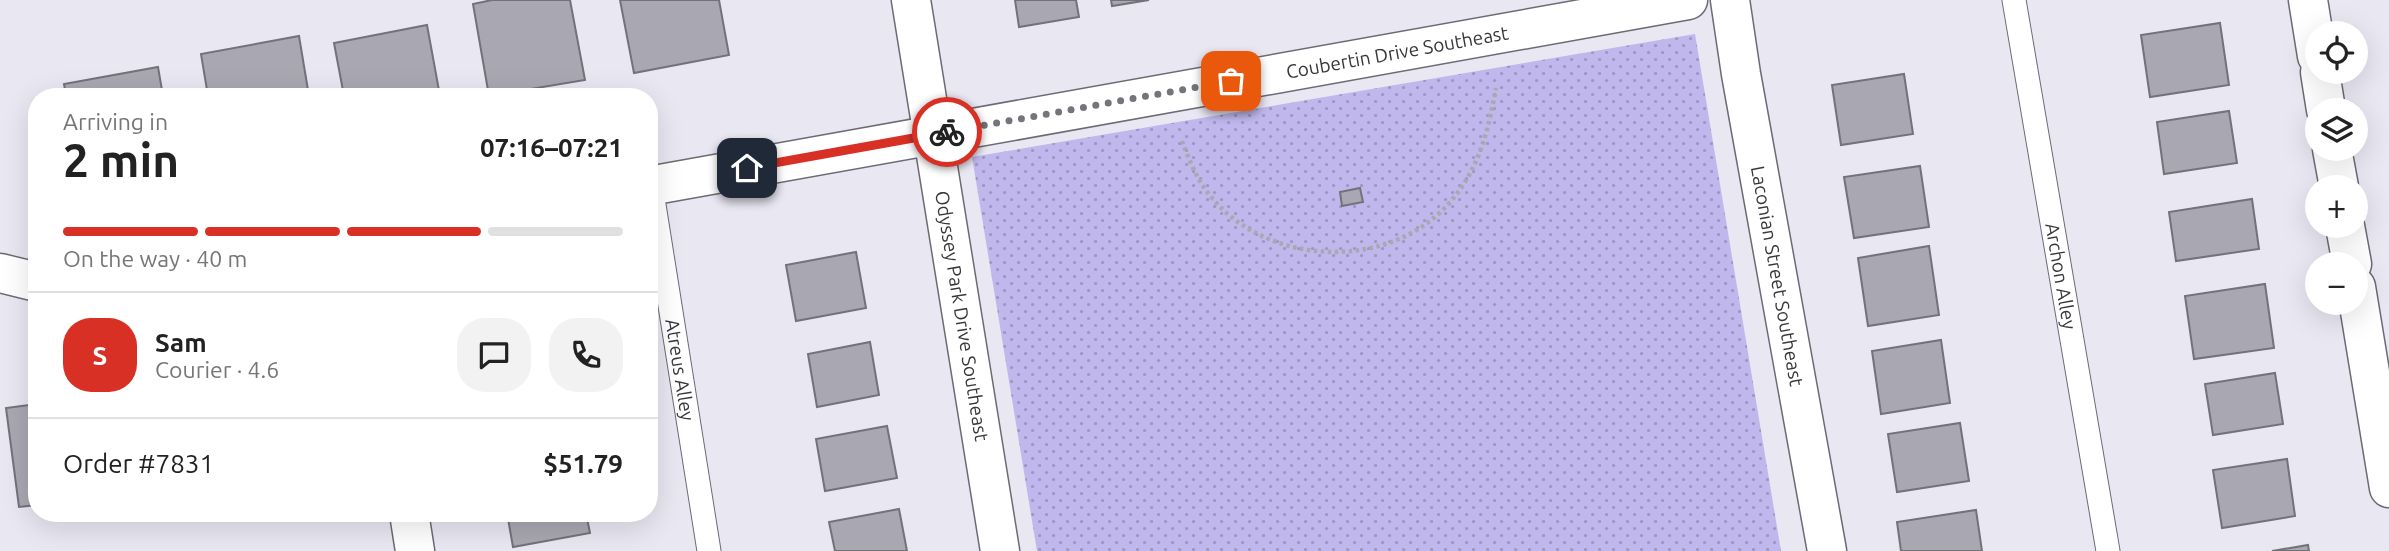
<!DOCTYPE html>
<html lang="en">
<head>
<meta charset="utf-8">
<style>
  body { margin:0; font-family:Ubuntu,sans-serif; background:#f2f2f2; color:#222; height:100vh; display:flex; flex-direction:column; font-size:26px; white-space:nowrap }
  * { box-sizing:border-box; margin:0 }
  p { font-size:23px; color:#767676 }
  .icon { flex:none; width:38px; height:38px; fill:none; stroke:currentColor; stroke-width:2; stroke-linecap:round; stroke-linejoin:round }
  .map { position:relative; flex:1; overflow:hidden }
  .sheet { position:absolute; left:28px; top:88px; width:630px; height:434px; display:flex; flex-direction:column; background:#fff; border-radius:28px; box-shadow:0 7px 28px #0002 }
  .sheet>* { flex:none }
  .fabs { position:absolute; left:2305px; top:21px; display:grid; gap:14px }
  .fabs a { display:grid; place-items:center; width:63px; height:63px; border-radius:50%; background:#fff; box-shadow:0 7px 28px #0002; font-size:35px }
  .pin { position:absolute; display:grid; place-items:center; width:60px; height:60px; color:#fff; margin:-30px; border-radius:14px; box-shadow:0 4px 10px #0006 }
  .courier { position:absolute; display:grid; place-items:center; width:70px; height:70px; margin:-35px; border:5px solid #d93025; border-radius:50%; background:#fff; color:#222; box-shadow:0 2px 9px #0007 }
  .summary em { font-style:normal; font-weight:700 }
  .summary div { display:flex; flex-direction:column-reverse }
  .summary { display:flex; align-items:center; justify-content:space-between; height:119px; padding:0 35px }
  h1 { font-size:46px; font-weight:700; line-height:52px }
  .bar { display:grid; grid-template-columns:repeat(4,1fr); gap:10px 7px; align-content:center; height:84px; padding:0 35px }
  .bar i { height:9px; border-radius:5px; background:#e0e0e0 }
  .bar .on { background:#d93025 }
  .bar p { grid-column:span 4 }
  .line { display:flex; align-items:center; gap:18px; padding:0 35px; border-top:2px solid #e0e0e0 }
  .line div { flex:1 }
  .round { display:grid; place-items:center; flex:none; width:74px; height:74px; border-radius:28px; background:#f2f2f2 }
  .map>svg:first-child { display:block }
  .park { fill:url(#park-dots) }
  .building { fill:#a9a8b2; stroke:#73727b; stroke-width:2 }
  .lines { fill:none; stroke-linecap:round; stroke-linejoin:round }
  .lane-casing { stroke:#6c6b74; stroke-width:25 }
  .street-casing { stroke:#6c6b74; stroke-width:41 }
  .path { stroke:#a9a8b0; stroke-width:4.5; stroke-dasharray:3.5 3.5; stroke-linecap:butt }
  .lane { stroke:#fff; stroke-width:23 }
  .street { stroke:#fff; stroke-width:38 }
  .done { stroke:#75747a; stroke-width:7; stroke-dasharray:0 12.6 }
  .route { stroke:#d93025; stroke-width:9 }
  .labels { text-anchor:middle; dominant-baseline:central; stroke-width:5; stroke-linejoin:round; paint-order:stroke }
  .street-label { font-size:19px; fill:#37363a; stroke:#e8e7f2 }
</style>
</head>
<body>
<div class="map">
<svg width="2389" height="551" viewBox="0 0 2389 551">
  <defs>
    <pattern id="park-dots" width="8" height="8" patternUnits="userSpaceOnUse" patternTransform="scale(1.75)"><rect width="8" height="8" fill="#c0b8ed"/><path d="M2 2h.1M6 6h.1" fill="none" stroke="#9d96c1" stroke-width="1.8" stroke-linecap="round"/></pattern>
  </defs>
  <rect width="100%" height="100%" fill="#e8e7f2"/>
  <path class="park" d="M1695 34 1781 551H1037L972 157Z"/>
  <path class="building" d="M492 0H570L585 80 489 96 473 4Z
    M620 0H719L729 55 634 73Z
    M1015 0H1076L1079 17 1019 27Z
    M1111 0H1149L1112 6Z
    M2220 23 2229 85 2150 97 2141 35Z
    M427 25 440 96H344L334 43Z
    M299 36 309 96H208L201 54Z
    M158 67 163 96H66L64 84Z
    M1904 74 1913 134 1841 145 1832 85Z
    M2229 111 2237 163 2164 174 2157 122Z
    M1920 166 1929 227 1854 238 1844 177Z
    M1360 188 1363 202 1342 206 1340 192Z
    M2252 199 2259 249 2176 261 2169 212Z
    M1929 246 1939 315 1868 326 1858 258Z
    M856 252 866 308 796 321 786 265Z
    M2265 284 2274 348 2194 359 2185 296Z
    M1941 340 1950 403 1881 414 1872 351Z
    M870 342 879 395 817 407 808 354Z
    M2275 373 2283 424 2213 435 2205 384Z
    M37 404V505L19 507 6 408Z
    M1960 423 1969 481 1897 492 1888 434Z
    M887 426 897 478 825 491 816 439Z
    M2287 459 2295 516 2222 528 2213 470Z
    M899 509 907 551H835L829 522Z
    M1976 510 1982 551H1901L1897 522Z
    M507 513H586L590 533 513 547Z
    M2308 545 2309 551H2272Z"/>
  <g class="lines">
    <g class="lane-casing">
      <g id="lane">
        <path id="s1" d="M2014 0 2108 551"/>
        <path id="s2" d="M651 186 709 551"/>
      </g>
    </g>
    <g class="street-casing">
      <g id="street">
        <path id="s3" d="M911 0 1000 551"/>
        <path id="s4" d="M1730 0 1741 74 1827 551"/>
        <path d="M2308 0 2317 56"/>
        <path d="M2320 72 2326 110"/>
        <path d="M2332 149 2339 187"/>
        <path id="s5" d="M649 186 1688 0"/>
        <path d="M2345 226 2352 264"/>
        <path d="M0 273 37 282"/>
        <path d="M2356 287 2389 488"/>
        <path d="M409 513 415 551"/>
      </g>
    </g>
    <path class="path" d="M1182 141C1189 159 1196 178 1208 193 1266 269 1396 273 1455 196 1480 165 1489 127 1496 88"/>
    <use href="#lane" class="lane"/>
    <use href="#street" class="street"/>
  </g>
  <g class="lines">
    <path class="done" d="M947 132 1231 81"/>
    <path class="route" d="M747 168 947 132"/>
  </g>
  <g class="labels">
    <g class="street-label">
      <text stroke="none"><textPath href="#s5" startOffset="760">Coubertin Drive Southeast</textPath></text>
      <text stroke="none"><textPath href="#s1" startOffset="280">Archon Alley</textPath></text>
      <text stroke="none"><textPath href="#s4" startOffset="280">Laconian Street Southeast</textPath></text>
      <text stroke="none"><textPath href="#s3" startOffset="320">Odyssey Park Drive Southeast</textPath></text>
      <text stroke="none"><textPath href="#s2" startOffset="186">Atreus Alley</textPath></text>
    </g>
  </g>
</svg>
<div class="fabs">
<a><svg class="icon" aria-label="locate" viewBox="0 0 24 24"><circle cx="12" cy="12" r="6"/><path d="M12 2v4M12 18v4M2 12h4M18 12h4"/></svg></a>
<a><svg class="icon" aria-label="layers" viewBox="0 0 24 24"><path d="M12 4l9 5-9 5-9-5zM3 14l9 5 9-5"/></svg></a>
<a>+</a>
<a>−</a>
</div>
<div class="pin" style="left:1231px;top:81px;background:#ea580c"><svg class="icon" aria-label="bag" viewBox="0 0 24 24"><path d="M5 8h14l-1 12H6zM9 8a3 3 0 0 1 6 0"/></svg></div>
<div class="pin" style="left:747px;top:168px;background:#1f2937"><svg class="icon" aria-label="home" viewBox="0 0 24 24"><path d="M3 11l9-7 9 7M6 9v11h12V9"/></svg></div>
<div class="courier" style="left:947px;top:132px"><svg class="icon" aria-label="bike" viewBox="0 0 24 24"><circle cx="6" cy="16" r="4"/><circle cx="18" cy="16" r="4"/><path d="M6 16l4-8h5l3 8M10 8l3 8H6M13 5h3"/></svg></div>
<section class="sheet">
<div class="summary"><div><h1>2 min</h1><p>Arriving in</p></div><em>07:16–07:21</em></div>
<div class="bar"><i class="on"></i><i class="on"></i><i class="on"></i><i></i><p>On the way · 40 m</p></div>
<div class="line" style="height:126px"><b class="round" style="background:#d93025;color:#fff">S</b><div><b>Sam</b><p>Courier · 4.6</p></div><a class="round"><svg class="icon" aria-label="chat" viewBox="0 0 24 24"><path d="M4 5h16v11H9l-5 4z"/></svg></a><a class="round"><svg class="icon" aria-label="phone" viewBox="0 0 24 24"><path d="M5 4h4l2 5-3 2q2 4 5 5l2-3 5 2v4C11 20 4 13 5 4z"/></svg></a></div>
<div class="line" style="height:91px"><div>Order #7831</div><b>$51.79</b></div>
</section>
</div>
</body>
</html>
